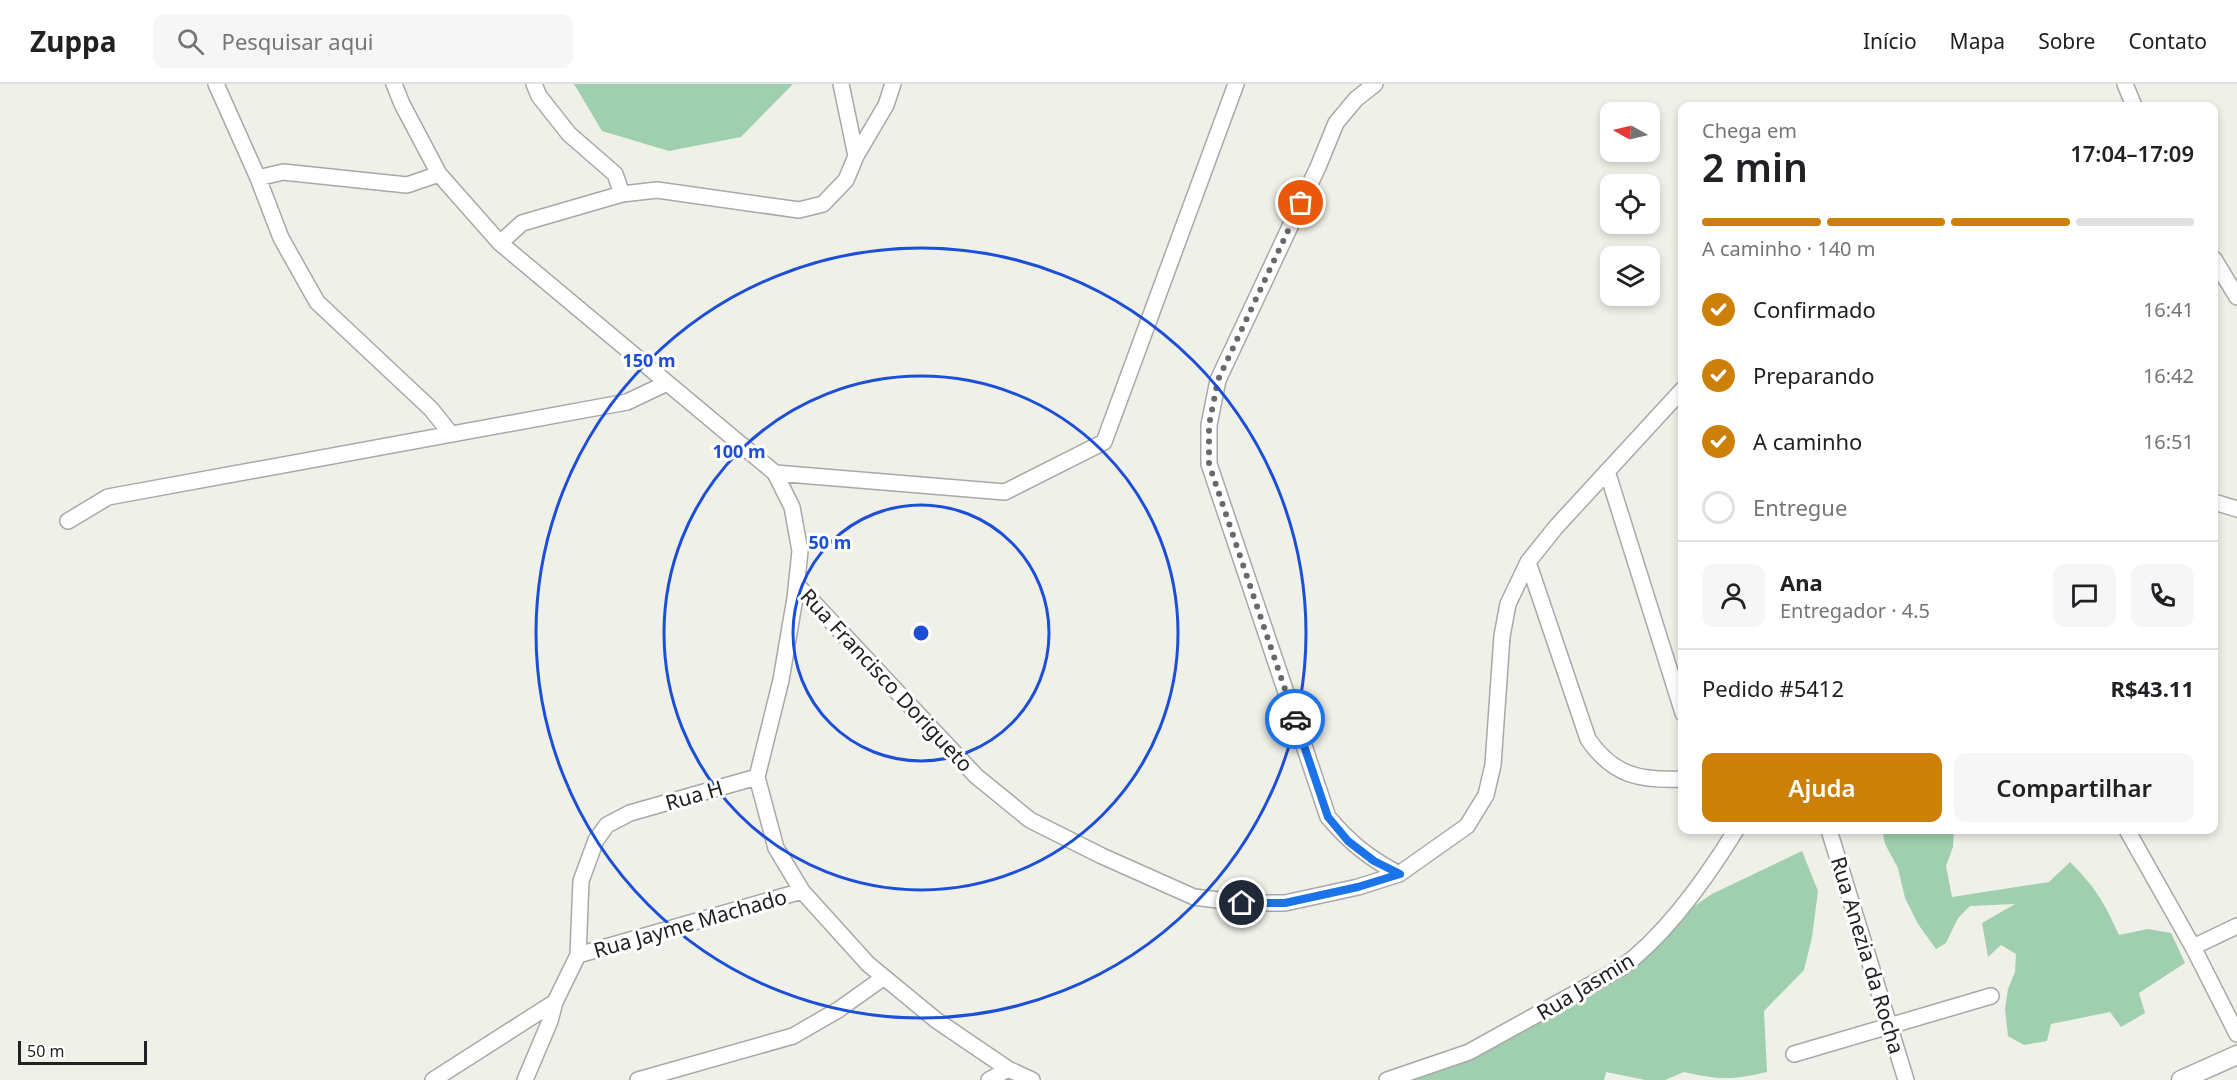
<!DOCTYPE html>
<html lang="pt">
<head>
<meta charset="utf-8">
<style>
  body { margin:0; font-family:"Noto Sans",sans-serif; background:#f6f6f6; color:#202124; height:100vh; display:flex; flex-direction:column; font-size:22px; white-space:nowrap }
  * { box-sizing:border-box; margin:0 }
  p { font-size:20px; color:#757577 }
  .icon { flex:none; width:33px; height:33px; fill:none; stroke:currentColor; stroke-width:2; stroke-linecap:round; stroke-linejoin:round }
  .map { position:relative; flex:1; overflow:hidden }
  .sheet { position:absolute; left:1678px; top:18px; width:540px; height:732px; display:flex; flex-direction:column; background:#fff; border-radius:12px; box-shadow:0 3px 9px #0003 }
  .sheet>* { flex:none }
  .needle { width:39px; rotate:278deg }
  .fabs { position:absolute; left:1600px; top:18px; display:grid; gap:12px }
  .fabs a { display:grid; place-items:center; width:60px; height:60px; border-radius:12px; background:#fff; box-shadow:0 3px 9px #0003; font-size:30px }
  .scale { position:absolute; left:18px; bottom:15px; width:129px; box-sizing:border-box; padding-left:6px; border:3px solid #212121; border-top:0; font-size:16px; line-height:21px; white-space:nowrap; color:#212121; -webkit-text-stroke:4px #fff; paint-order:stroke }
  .pin { position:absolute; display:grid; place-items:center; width:51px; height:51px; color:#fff; margin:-26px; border:3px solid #fff; border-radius:50%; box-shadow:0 2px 6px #0007 }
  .courier { position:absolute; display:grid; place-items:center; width:60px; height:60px; margin:-30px; border:4px solid #1a73e8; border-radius:50%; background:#fff; color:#222; box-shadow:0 2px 8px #0007 }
  .head em { font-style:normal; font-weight:600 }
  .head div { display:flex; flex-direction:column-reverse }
  .head { display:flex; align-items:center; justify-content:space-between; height:102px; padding:0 24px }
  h1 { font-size:39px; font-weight:600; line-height:45px }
  .bar { display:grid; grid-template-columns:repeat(4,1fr); gap:9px 6px; align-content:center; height:72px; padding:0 24px }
  .bar i { height:8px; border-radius:4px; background:#e0e0e0 }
  .bar .on { background:#cc8007 }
  .bar p { grid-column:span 4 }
  .line { display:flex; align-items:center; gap:15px; padding:0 24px; border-top:2px solid #e0e0e0 }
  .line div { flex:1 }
  .round { display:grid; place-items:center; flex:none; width:63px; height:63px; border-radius:12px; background:#f6f6f6 }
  ol { padding:0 24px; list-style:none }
  li { display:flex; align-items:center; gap:18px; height:66px }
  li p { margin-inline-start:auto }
  li .icon { padding:6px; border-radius:50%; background:#cc8007; color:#fff; stroke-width:4 }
  li:last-child { color:#757577 }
  li i { width:33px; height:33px; border:3px solid #e0e0e0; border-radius:50% }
  .button { display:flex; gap:12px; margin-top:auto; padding:12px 24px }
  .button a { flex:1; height:69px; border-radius:12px; background:#cc8007; color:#fff; font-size:24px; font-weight:600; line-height:69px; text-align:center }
  .button a+a { background:#f6f6f6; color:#202124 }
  header { display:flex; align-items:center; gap:36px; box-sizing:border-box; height:84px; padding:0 30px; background:#fff; border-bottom:2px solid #e0e0e0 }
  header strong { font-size:28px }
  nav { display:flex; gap:33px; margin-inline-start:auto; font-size:21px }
  .search { width:420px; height:54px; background:#f6f6f6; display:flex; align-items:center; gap:15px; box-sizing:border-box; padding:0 21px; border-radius:12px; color:#757577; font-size:22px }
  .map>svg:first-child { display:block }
  .forest { fill:#9fcfae }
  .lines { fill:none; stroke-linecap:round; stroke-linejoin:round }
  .minor-casing { stroke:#a8a8a8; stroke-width:18 }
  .tertiary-casing { stroke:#a8a8a8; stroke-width:21 }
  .minor { stroke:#fff; stroke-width:15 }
  .tertiary { stroke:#fff; stroke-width:18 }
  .done { stroke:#696a67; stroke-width:6; stroke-dasharray:0 10.8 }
  .route { stroke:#1a73e8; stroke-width:8 }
  .ring { fill:none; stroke:#1d4ed8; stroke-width:3 }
  .labels { text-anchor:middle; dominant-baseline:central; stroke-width:6; stroke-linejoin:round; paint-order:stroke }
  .street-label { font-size:21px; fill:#212121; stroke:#fff }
  .centre { fill:#1d4ed8; stroke:#fff; stroke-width:3 }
  .ring-label { font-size:18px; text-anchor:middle; font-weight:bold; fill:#1d4ed8; stroke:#fff; stroke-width:6; stroke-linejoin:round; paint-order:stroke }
</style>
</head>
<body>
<header>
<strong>Zuppa</strong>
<div class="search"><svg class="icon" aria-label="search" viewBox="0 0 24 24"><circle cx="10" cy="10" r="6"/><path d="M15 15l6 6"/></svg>Pesquisar aqui</div>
<nav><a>Início</a><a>Mapa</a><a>Sobre</a><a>Contato</a></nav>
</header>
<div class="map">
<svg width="2237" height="996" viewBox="0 0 2237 996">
  <rect width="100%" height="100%" fill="#eff1e8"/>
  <path class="forest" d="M574 0H793L741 53 669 67 602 47Z
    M1882 746H1954L1953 763 1946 782 1952 813 2049 798 2070 778C2096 804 2104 818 2119 851L2148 845 2171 849 2185 879 2139 909 2145 929 2121 943 2110 928 2051 940 2047 957 2024 961 2008 952 2005 925 2008 905 2015 888 2016 870 2001 861 1988 873 1982 839 2015 820 1970 822 1958 834 1946 859 1936 865 1918 840 1905 814 1898 784 1885 760Z
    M1802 767 1818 807 1812 853 1804 886 1764 927 1767 988C1730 996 1721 996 1684 988L1665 996H1645L1606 988 1604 996H1396L1526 937 1712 810Z"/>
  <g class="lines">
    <g class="minor-casing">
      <path id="minor" d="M216 0 258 94 281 154 317 218 431 325 451 350
        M394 0 402 20 439 90 500 159 775 389 792 423 800 467 795 514 781 596 757 693 776 764 802 807 868 880 936 936 1008 985 1032 996
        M534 0 539 12 569 50 615 90 622 110
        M841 0 856 72
        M1375 0 1356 15 1336 39 1318 83 1218 296 1209 341V380L1328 733C1350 759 1369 774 1399 790
        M2125 0 2134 22
        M258 94 283 88 407 101 439 90
        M500 159 522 139 622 110 657 106 799 126 823 120 846 96 856 72 886 21 893 0
        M2214 175 2237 213
        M1607 387 1683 629
        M775 389 1005 408 1104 358 1236 0
        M2214 418 2237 425
        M68 437 108 413 627 318 667 299
        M1528 478 1588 655C1613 692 1641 697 1683 695
        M797 501 976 692 1030 736 1102 772 1194 813 1242 819H1285L1358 803 1399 790 1467 742 1486 711 1493 681 1502 552 1508 520 1528 478 1556 443 1683 305
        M1829 746 1906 996
        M2127 746 2193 863 2237 950
        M2193 863 2237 842
        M578 871 802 807
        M1794 970 1991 912
        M433 996 555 918
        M525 996 550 937 555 918 578 871 581 797 596 756 607 741 630 729 757 693
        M638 996 793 952 838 926 883 894
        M989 996 1008 985
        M1387 996 1469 968 1621 884C1666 851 1707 793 1736 746"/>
    </g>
    <g class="tertiary-casing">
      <path id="tertiary" d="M2181 996 2237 971"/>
    </g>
    <use href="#minor" class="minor"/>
    <use href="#tertiary" class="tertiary"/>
  </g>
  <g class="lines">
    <path class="done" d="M1295 635 1209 380V341L1218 296 1301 119"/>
    <path class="route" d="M1242 819H1285L1358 803 1400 790 1374 777 1348 757 1328 733 1295 635"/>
  </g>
  <g class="ring">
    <circle cx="921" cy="549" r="128"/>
    <circle cx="921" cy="549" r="257"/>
    <circle cx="921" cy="549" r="385"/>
  </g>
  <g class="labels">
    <g class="street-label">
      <text transform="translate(887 596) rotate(47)">Rua Francisco Dorigueto</text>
      <text transform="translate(694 711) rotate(-16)">Rua H</text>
      <text transform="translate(690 839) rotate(-16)">Rua Jayme Machado</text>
      <text transform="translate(1868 871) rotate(73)">Rua Anezia da Rocha</text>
      <text transform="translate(1585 902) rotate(-31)">Rua Jasmin</text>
    </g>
  </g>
  <circle cx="921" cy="549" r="9" class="centre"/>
  <g class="ring-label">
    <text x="649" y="283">150 m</text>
    <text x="739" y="374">100 m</text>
    <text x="830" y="465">50 m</text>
  </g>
</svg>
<div class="fabs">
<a><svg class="needle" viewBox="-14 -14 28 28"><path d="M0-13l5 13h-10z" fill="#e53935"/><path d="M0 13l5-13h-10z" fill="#757577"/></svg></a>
<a><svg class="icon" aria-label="locate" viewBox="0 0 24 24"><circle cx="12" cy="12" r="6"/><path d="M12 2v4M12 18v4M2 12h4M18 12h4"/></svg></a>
<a><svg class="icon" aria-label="layers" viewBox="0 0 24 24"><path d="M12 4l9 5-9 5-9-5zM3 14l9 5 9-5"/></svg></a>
</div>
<div class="scale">50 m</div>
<div class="pin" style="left:1301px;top:119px;background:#ea580c"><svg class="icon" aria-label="bag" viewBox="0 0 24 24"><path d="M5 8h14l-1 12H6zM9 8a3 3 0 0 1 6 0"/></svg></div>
<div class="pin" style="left:1242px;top:819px;background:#1f2937"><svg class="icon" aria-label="home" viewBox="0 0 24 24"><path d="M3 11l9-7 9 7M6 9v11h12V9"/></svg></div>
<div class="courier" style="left:1295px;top:635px"><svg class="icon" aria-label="car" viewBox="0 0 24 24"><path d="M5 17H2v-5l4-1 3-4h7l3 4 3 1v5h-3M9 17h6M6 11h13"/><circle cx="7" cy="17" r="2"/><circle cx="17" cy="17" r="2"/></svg></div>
<section class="sheet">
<div class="head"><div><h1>2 min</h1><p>Chega em</p></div><em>17:04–17:09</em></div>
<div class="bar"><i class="on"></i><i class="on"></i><i class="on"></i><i></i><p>A caminho · 140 m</p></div>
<ol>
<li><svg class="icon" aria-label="check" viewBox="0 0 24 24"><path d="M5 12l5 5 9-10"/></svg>Confirmado<p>16:41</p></li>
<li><svg class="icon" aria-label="check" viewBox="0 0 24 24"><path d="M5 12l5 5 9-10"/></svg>Preparando<p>16:42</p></li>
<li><svg class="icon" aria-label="check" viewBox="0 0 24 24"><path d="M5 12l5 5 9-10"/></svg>A caminho<p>16:51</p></li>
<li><i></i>Entregue</li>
</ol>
<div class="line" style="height:108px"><a class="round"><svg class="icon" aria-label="person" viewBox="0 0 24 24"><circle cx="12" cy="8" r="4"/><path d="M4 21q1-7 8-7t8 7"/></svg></a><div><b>Ana</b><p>Entregador · 4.5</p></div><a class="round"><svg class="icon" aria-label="chat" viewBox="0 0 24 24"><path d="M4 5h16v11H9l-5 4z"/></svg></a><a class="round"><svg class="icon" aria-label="phone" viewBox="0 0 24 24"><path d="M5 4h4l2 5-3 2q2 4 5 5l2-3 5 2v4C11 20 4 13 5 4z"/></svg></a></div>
<div class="line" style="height:78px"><div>Pedido #5412</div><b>R$43.11</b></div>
<div class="button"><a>Ajuda</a><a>Compartilhar</a></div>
</section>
</div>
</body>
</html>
